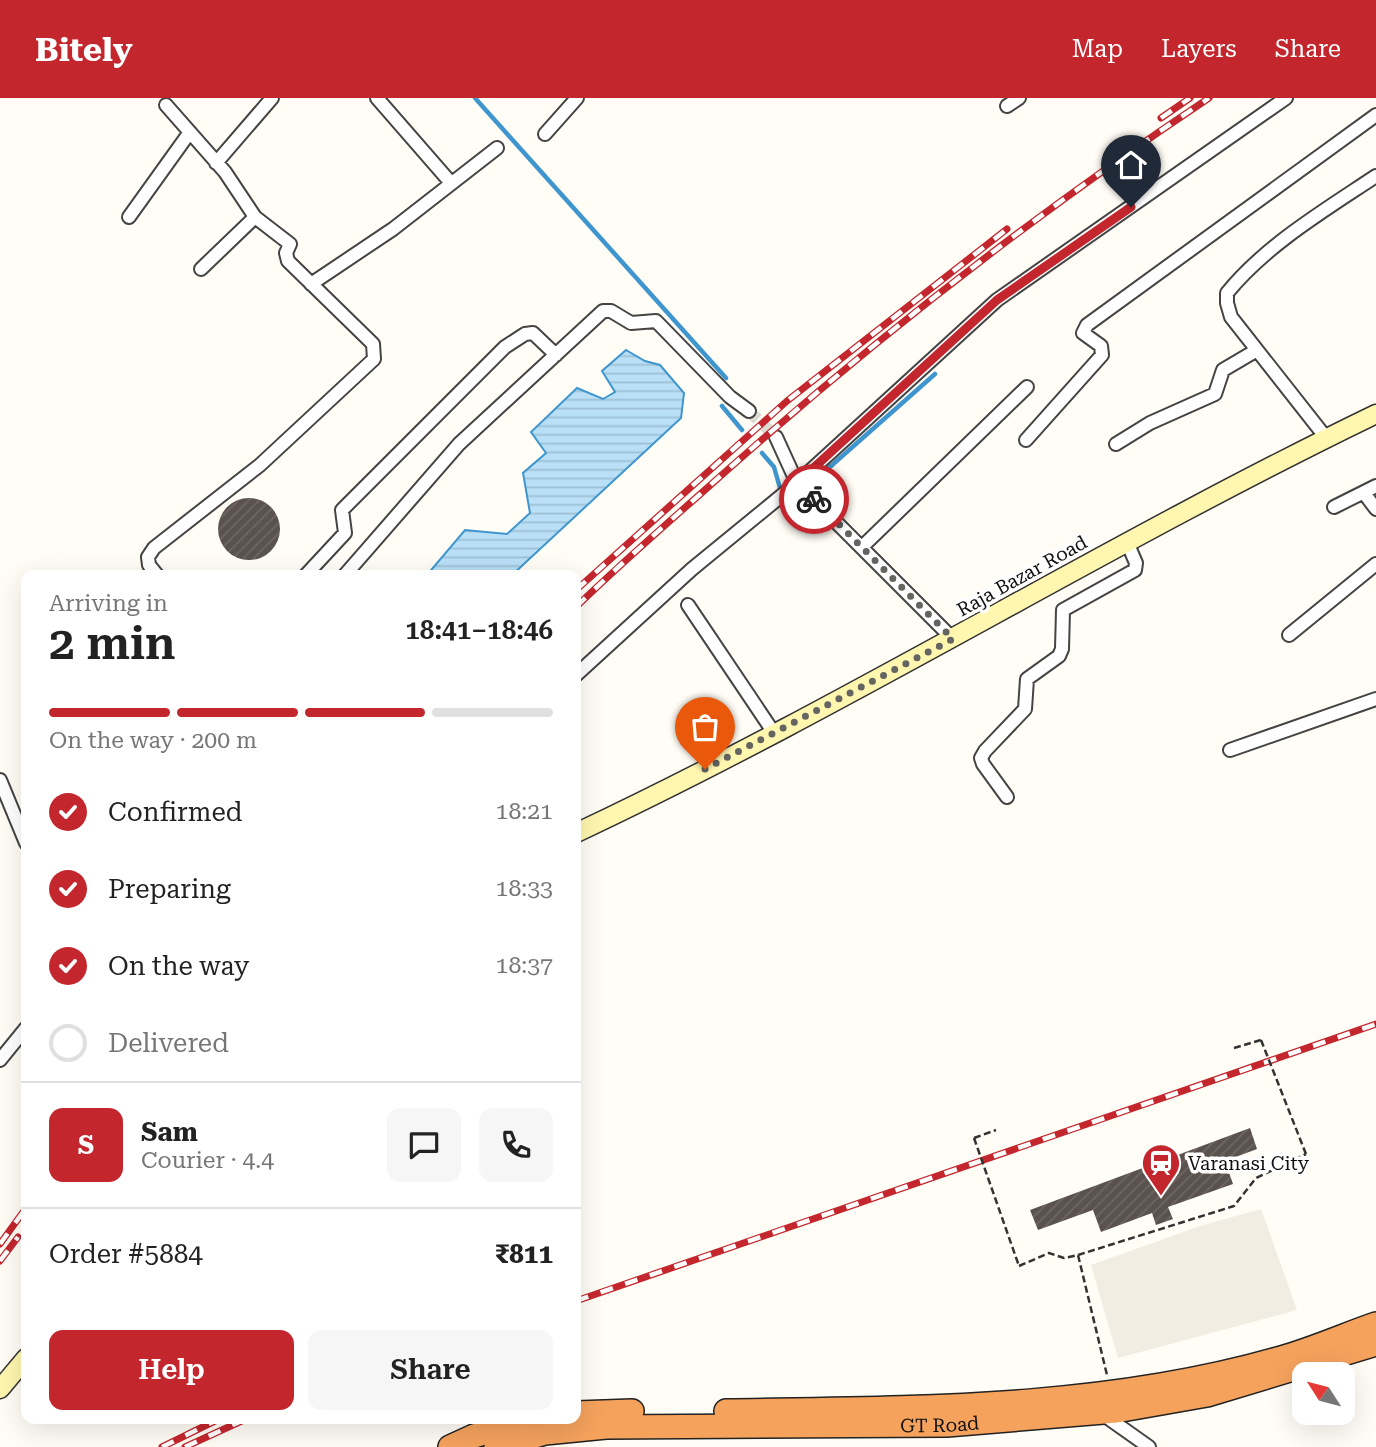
<!DOCTYPE html>
<html lang="en">
<head>
<meta charset="utf-8">
<style>
  body { margin:0; font-family:"Roboto Serif",serif; background:#f6f6f6; color:#222; height:100vh; display:flex; flex-direction:column; font-size:26px; white-space:nowrap }
  * { box-sizing:border-box; margin:0 }
  p { font-size:23px; color:#767676 }
  .icon { flex:none; width:38px; height:38px; fill:none; stroke:currentColor; stroke-width:2; stroke-linecap:round; stroke-linejoin:round }
  .map { position:relative; flex:1; overflow:hidden }
  .details { position:absolute; left:21px; top:472px; width:560px; height:854px; display:flex; flex-direction:column; background:#fff; border-radius:14px; box-shadow:0 7px 28px #0002 }
  .details>* { flex:none }
  .needle { width:46px; rotate:306deg }
  .fabs { position:absolute; left:1292px; top:1264px; display:grid; gap:14px }
  .fabs a { display:grid; place-items:center; width:63px; height:63px; border-radius:14px; background:#fff; box-shadow:0 7px 28px #0002; font-size:35px }
  .pin { position:absolute; display:grid; place-items:center; width:60px; height:60px; color:#fff; margin:-72px -30px; border-radius:50% 50% 50% 0; rotate:-45deg; box-shadow:0 0 7px #0007 }
  .pin .icon { rotate:45deg }
  .courier { position:absolute; display:grid; place-items:center; width:70px; height:70px; margin:-35px; border:5px solid #c4262e; border-radius:50%; background:#fff; color:#222; box-shadow:0 2px 9px #0007 }
  .summary em { font-style:normal; font-weight:600 }
  .summary div { display:flex; flex-direction:column-reverse }
  .summary { display:flex; align-items:center; justify-content:space-between; height:119px; padding:0 28px }
  h1 { font-size:46px; font-weight:600; line-height:52px }
  .bar { display:grid; grid-template-columns:repeat(4,1fr); gap:10px 7px; align-content:center; height:84px; padding:0 28px }
  .bar i { height:9px; border-radius:5px; background:#e0e0e0 }
  .bar .on { background:#c4262e }
  .bar p { grid-column:span 4 }
  .line { display:flex; align-items:center; gap:18px; padding:0 28px; border-top:2px solid #e0e0e0 }
  .line div { flex:1 }
  .round { display:grid; place-items:center; flex:none; width:74px; height:74px; border-radius:14px; background:#f6f6f6 }
  ol { padding:0 28px; list-style:none }
  li { display:flex; align-items:center; gap:21px; height:77px }
  li p { margin-inline-start:auto }
  li .icon { padding:7px; border-radius:50%; background:#c4262e; color:#fff; stroke-width:4 }
  li:last-child { color:#767676 }
  li i { width:38px; height:38px; border:4px solid #e0e0e0; border-radius:50% }
  .button { display:flex; gap:14px; margin-top:auto; padding:14px 28px }
  .button a { flex:1; height:80px; border-radius:14px; background:#c4262e; color:#fff; font-size:28px; font-weight:600; line-height:80px; text-align:center }
  .button a+a { background:#f6f6f6; color:#222 }
  header { display:flex; align-items:center; gap:42px; box-sizing:border-box; height:98px; padding:0 35px; background:#c4262e; color:#fff }
  header strong { font-size:33px }
  nav { display:flex; gap:38px; margin-inline-start:auto; font-size:24px }
  .map>svg:first-child { display:block }
  .plaza { fill:#f1ede2 }
  .water { fill:url(#water-rules); stroke:#3f96cf; stroke-width:2 }
  .lines { fill:none; stroke-linecap:round; stroke-linejoin:round }
  .stream { stroke:#3f96cf; stroke-width:4.5 }
  .building { fill:url(#building-hatch) }
  .street-tunnel { stroke:#dbdad3; stroke-width:12; stroke-dasharray:12 6; stroke-linecap:butt }
  .street-casing { stroke:#444; stroke-width:16 }
  .secondary-casing { stroke:#333; stroke-width:21 }
  .highway-casing { stroke:#222; stroke-width:26 }
  .path { stroke:#333; stroke-width:2.5; stroke-dasharray:7 3.5; stroke-linecap:butt }
  .street { stroke:#fff; stroke-width:12 }
  .secondary { stroke:#fff6b0; stroke-width:18 }
  .highway { stroke:#f5a25d; stroke-width:23 }
  .rail-casing { stroke:#c4262e; stroke-width:7 }
  .rail { stroke:#fff; stroke-width:4.5; stroke-dasharray:13; stroke-linecap:butt }
  .path-bridge { stroke:#333; stroke-width:2.5; stroke-dasharray:7 3.5; stroke-linecap:butt }
  .done { stroke:#646461; stroke-width:7; stroke-dasharray:0 12.6 }
  .route { stroke:#c4262e; stroke-width:9 }
  .labels { text-anchor:middle; dominant-baseline:central; stroke-width:7; stroke-linejoin:round; paint-order:stroke }
  .street-label { font-size:19px; fill:#111; stroke:#fff }
  .poi-label { font-size:19px; fill:#111; stroke:#fff; text-anchor:start }
</style>
</head>
<body>
<header>
<strong>Bitely</strong>
<nav><a>Map</a><a>Layers</a><a>Share</a></nav>
</header>
<div class="map">
<svg width="1376" height="1349" viewBox="0 0 1376 1349">
  <defs>
    <pattern id="water-rules" width="6" height="5" patternUnits="userSpaceOnUse" patternTransform="scale(1.75)"><rect width="6" height="5" fill="#b9e0f7"/><path d="M0 2.5h6" fill="none" stroke="#9ebfd3"/></pattern>
    <pattern id="building-hatch" width="6" height="6" patternUnits="userSpaceOnUse" patternTransform="scale(1.75)"><rect width="6" height="6" fill="#5a524d"/><path d="M-1 1l2-2M0 6l6-6M5 7l2-2" fill="none" stroke="#6d6662"/></pattern>
  </defs>
  <rect width="100%" height="100%" fill="#fffdf5"/>
  <path class="plaza" d="M1261 1111 1297 1212 1118 1260 1091 1167 1200 1128Z"/>
  <path class="water" d="M626 252 645 263 660 267 684 295 681 320 511 478H426L465 432 507 436 530 415 523 375 546 355 531 334 577 290 603 301 615 294 602 273Z"/>
  <g class="lines">
    <path class="stream" d="M475 0 726 280
      M722 308 742 332
      M762 355 774 369 780 390
      M814 383 935 276"/>
  </g>
  <path class="building" d="M218 431a31 31 0 1 1 62 0a31 31 0 1 1-62 0Z
    M1250 1030 1257 1051 1225 1063 1233 1086 1168 1109 1173 1121 1156 1127 1152 1115 1101 1134 1093 1112 1038 1132 1030 1112Z"/>
  <g class="lines">
    <path class="street-tunnel" d="M749 313 776 339"/>
    <g class="street-casing">
      <path id="street" d="M377 0 451 85
        M1007 8 1019 0
        M545 36 577 0
        M216 65 272 0
        M129 119 190 34
        M201 171 255 119
        M311 186 393 131 497 50
        M776 339 797 385 953 541
        M1327 341 1231 219 1227 205V195C1266 147 1325 112 1376 78
        M1026 342 1102 257 1101 248 1083 235 1087 227 1376 17
        M1116 346 1150 325 1215 296 1223 272 1257 252
        M1364 395 1376 411
        M1334 409 1376 388
        M862 449 1027 289
        M158 478 149 467 148 459 154 450 260 367 374 261 373 246 288 163 286 155 290 146 255 119 225 74 166 7
        M305 478 345 435 342 412 505 249 525 236 533 235 556 257
        M344 478 459 346 603 213H611L631 225 656 223 730 299 749 313
        M688 507 774 635
        M1289 537 1376 466
        M576 577 692 471 797 385 997 202 1286 0
        M1230 652 1376 601
        M0 682 26 745
        M1007 699 983 666 981 660 985 653 1025 611 1027 581 1059 558 1062 551 1063 512 1135 472 1136 465 1127 444
        M0 962 26 930
        M1101 1315 1149 1349"/>
    </g>
    <g class="secondary-casing">
      <path id="secondary" d="M576 735C848 607 1105 447 1376 316
        M0 1291 26 1260"/>
    </g>
    <g class="highway-casing">
      <g id="highway">
        <path d="M726 1313C910 1310 1102 1312 1281 1260 1313 1251 1344 1237 1376 1226"/>
        <path d="M576 1315 632 1313"/>
        <path d="M450 1349 474 1338 530 1321"/>
        <path id="s1" d="M496 1349 545 1335 606 1329 947 1327 1116 1313 1207 1297 1376 1246"/>
      </g>
    </g>
    <path class="path" d="M1234 950 1261 942
      M974 1040 996 1032
      M1078 1157 1234 1108 1256 1080 1306 1056
      M1019 1168 1049 1155 1064 1160 1078 1157 1107 1277"/>
    <use href="#street" class="street"/>
    <use href="#secondary" class="secondary"/>
    <use href="#highway" class="highway"/>
    <g class="rail-casing">
      <path id="rail" d="M1161 20 1190 0
        M576 492 787 303 1007 131
        M576 509C615 471 656 435 697 399 858 254 1029 120 1209 0
        M0 1146 26 1110
        M0 1163 18 1139
        M576 1203 1376 926
        M162 1349 219 1321
        M185 1349 246 1321"/>
    </g>
    <use href="#rail" class="rail"/>
    <path class="path-bridge" d="M1261 942 1306 1056
      M974 1040 1019 1168"/>
  </g>
  <g class="lines">
    <path class="done" d="M705 671 953 541 814 401"/>
    <path class="route" d="M814 401 797 385 997 202 1131 109"/>
  </g>
  <defs>
    <g id="station-pin" transform="scale(2.0125)"><path d="M0 17L-7.5 6A9.5 9.5 0 1 1 7.5 6Z" fill="#c4262e" stroke="#fff"/><path d="M-3-6H3Q5-6 5-4V2Q5 4 3 4L4.5 6H3L1.5 4h-3L-3 6H-4.5L-3 4Q-5 4-5 2V-4Q-5-6-3-6ZM-3.5-4v3h7v-3ZM-3.5 1v1.5H-2V1ZM2 1v1.5H3.5V1Z" fill="#fff"/></g>
  </defs>
  <g fill-rule="evenodd">
    <use href="#station-pin" x="1161" y="1065"/>
  </g>
  <g class="labels">
    <g class="street-label">
      <text transform="translate(1022 478) rotate(-29)">Raja Bazar Road</text>
      <text stroke="none"><textPath href="#s1" startOffset="446">GT Road</textPath></text>
    </g>
    <g class="poi-label">
      <text x="1188" y="1065">Varanasi City</text>
    </g>
  </g>
</svg>
<div class="fabs">
<a><svg class="needle" viewBox="-14 -14 28 28"><path d="M0-13l5 13h-10z" fill="#e53935"/><path d="M0 13l5-13h-10z" fill="#767676"/></svg></a>
</div>
<div class="pin" style="left:705px;top:671px;background:#ea580c"><svg class="icon" aria-label="bag" viewBox="0 0 24 24"><path d="M5 8h14l-1 12H6zM9 8a3 3 0 0 1 6 0"/></svg></div>
<div class="pin" style="left:1131px;top:109px;background:#1f2937"><svg class="icon" aria-label="home" viewBox="0 0 24 24"><path d="M3 11l9-7 9 7M6 9v11h12V9"/></svg></div>
<div class="courier" style="left:814px;top:401px"><svg class="icon" aria-label="bike" viewBox="0 0 24 24"><circle cx="6" cy="16" r="4"/><circle cx="18" cy="16" r="4"/><path d="M6 16l4-8h5l3 8M10 8l3 8H6M13 5h3"/></svg></div>
<section class="details">
<div class="summary"><div><h1>2 min</h1><p>Arriving in</p></div><em>18:41–18:46</em></div>
<div class="bar"><i class="on"></i><i class="on"></i><i class="on"></i><i></i><p>On the way · 200 m</p></div>
<ol>
<li><svg class="icon" aria-label="check" viewBox="0 0 24 24"><path d="M5 12l5 5 9-10"/></svg>Confirmed<p>18:21</p></li>
<li><svg class="icon" aria-label="check" viewBox="0 0 24 24"><path d="M5 12l5 5 9-10"/></svg>Preparing<p>18:33</p></li>
<li><svg class="icon" aria-label="check" viewBox="0 0 24 24"><path d="M5 12l5 5 9-10"/></svg>On the way<p>18:37</p></li>
<li><i></i>Delivered</li>
</ol>
<div class="line" style="height:126px"><b class="round" style="background:#c4262e;color:#fff">S</b><div><b>Sam</b><p>Courier · 4.4</p></div><a class="round"><svg class="icon" aria-label="chat" viewBox="0 0 24 24"><path d="M4 5h16v11H9l-5 4z"/></svg></a><a class="round"><svg class="icon" aria-label="phone" viewBox="0 0 24 24"><path d="M5 4h4l2 5-3 2q2 4 5 5l2-3 5 2v4C11 20 4 13 5 4z"/></svg></a></div>
<div class="line" style="height:91px"><div>Order #5884</div><b>₹811</b></div>
<div class="button"><a>Help</a><a>Share</a></div>
</section>
</div>
</body>
</html>
